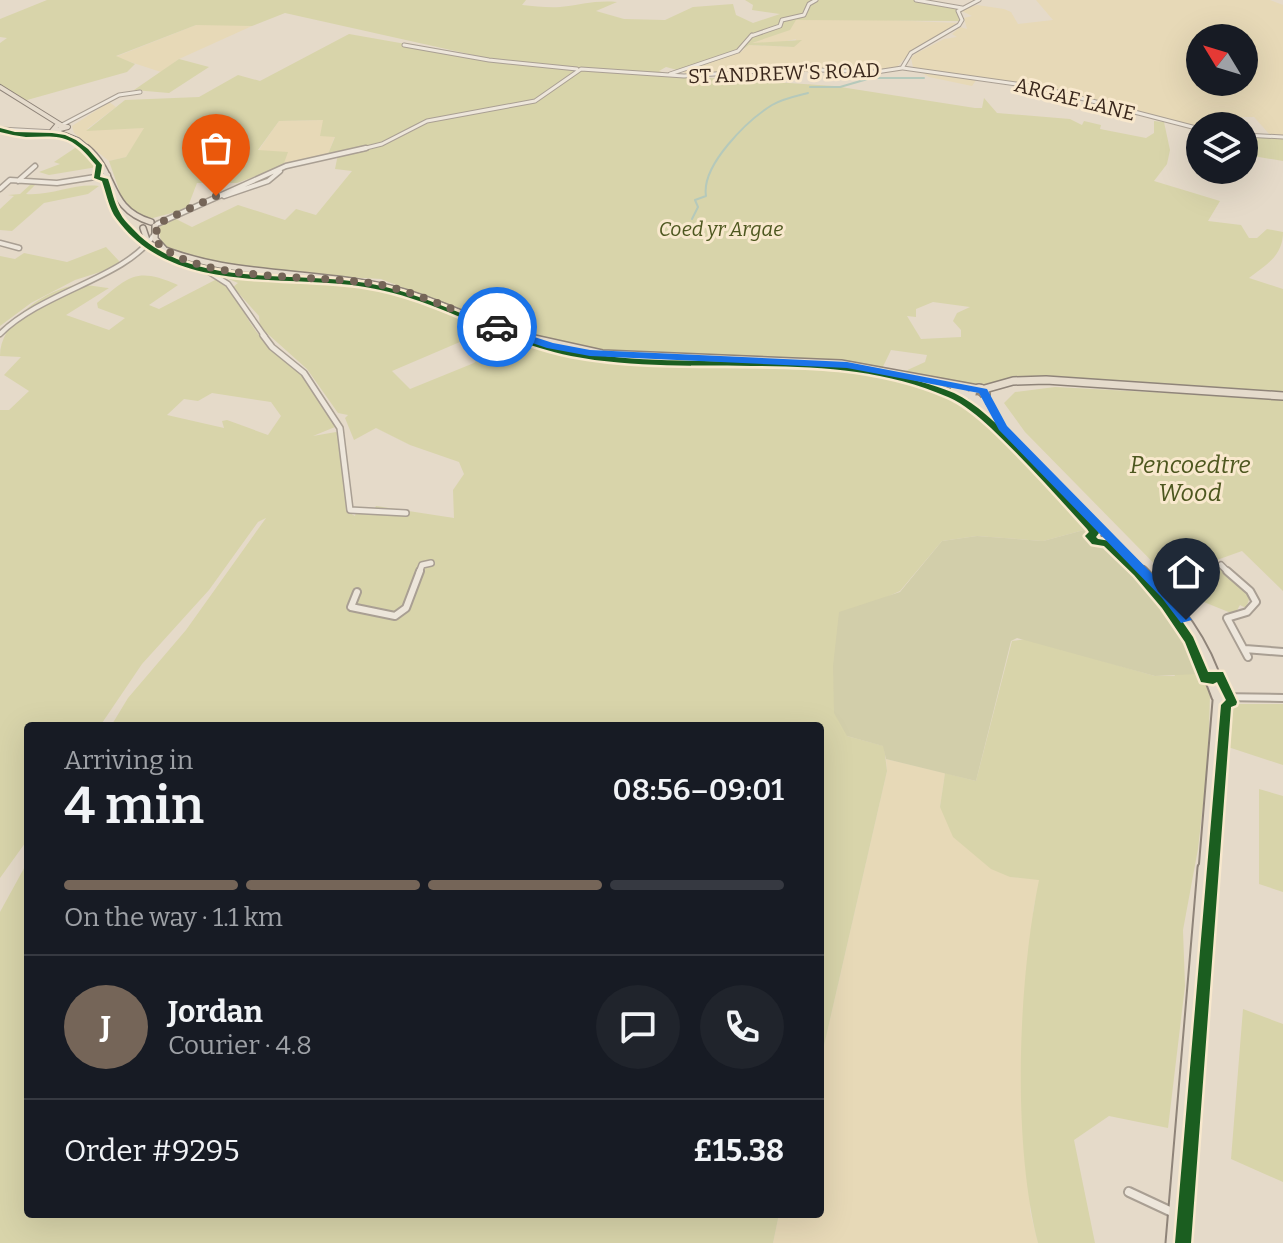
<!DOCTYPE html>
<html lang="en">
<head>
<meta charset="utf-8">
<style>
  body { margin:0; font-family:Bitter,serif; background:#20242c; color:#f1f3f6; height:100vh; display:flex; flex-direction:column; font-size:30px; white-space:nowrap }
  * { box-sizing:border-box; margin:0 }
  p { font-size:26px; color:#9ea1a6 }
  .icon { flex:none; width:44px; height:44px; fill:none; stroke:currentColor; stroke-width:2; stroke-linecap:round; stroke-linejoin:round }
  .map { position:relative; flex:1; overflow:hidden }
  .sheet { position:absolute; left:24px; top:722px; width:800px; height:496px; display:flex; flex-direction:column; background:#171b24; border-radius:8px; box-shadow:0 8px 32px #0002 }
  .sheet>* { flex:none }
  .needle { width:52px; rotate:308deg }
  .tools { position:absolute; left:1186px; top:24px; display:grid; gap:16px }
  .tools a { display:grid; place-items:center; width:72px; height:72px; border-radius:50%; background:#171b24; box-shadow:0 8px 32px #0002; font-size:40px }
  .pin { position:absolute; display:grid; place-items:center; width:68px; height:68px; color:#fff; margin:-82px -34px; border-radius:50% 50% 50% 0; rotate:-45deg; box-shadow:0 0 8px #0007 }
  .pin .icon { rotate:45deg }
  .courier { position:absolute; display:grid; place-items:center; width:80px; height:80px; margin:-40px; border:6px solid #1a73e8; border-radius:50%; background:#fff; color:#222; box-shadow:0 2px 10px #0007 }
  .head em { font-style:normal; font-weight:600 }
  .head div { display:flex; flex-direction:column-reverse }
  .head { display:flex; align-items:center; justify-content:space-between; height:136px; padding:0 40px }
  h1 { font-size:52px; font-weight:600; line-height:60px }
  .bar { display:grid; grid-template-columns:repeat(4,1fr); gap:12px 8px; align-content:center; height:96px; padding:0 40px }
  .bar i { height:10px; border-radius:6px; background:#363941 }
  .bar .current { background:#756558 }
  .bar p { grid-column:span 4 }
  .line { display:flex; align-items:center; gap:20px; padding:0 40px; border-top:2px solid #363941 }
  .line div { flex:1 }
  .round { display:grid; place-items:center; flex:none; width:84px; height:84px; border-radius:42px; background:#20242c }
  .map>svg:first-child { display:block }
  .farmland { fill:#e7d9b7; fill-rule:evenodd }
  .green { fill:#d8d4aa; fill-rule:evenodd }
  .cemetery { fill:#d2ceaa }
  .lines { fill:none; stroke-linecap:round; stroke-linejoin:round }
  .stream { stroke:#b5c9bb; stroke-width:2 }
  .minor-far4-casing { stroke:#a99f93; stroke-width:5 }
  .minor-far3-casing { stroke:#a99f93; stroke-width:7 }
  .minor-far2-casing { stroke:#a99f93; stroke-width:8 }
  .minor-far1-casing { stroke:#a99f93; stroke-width:10 }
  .minor-casing { stroke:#a99f93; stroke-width:12 }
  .major-far4-casing { stroke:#8f8479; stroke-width:6 }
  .major-far3-casing { stroke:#8f8479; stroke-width:8 }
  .major-far2-casing { stroke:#8f8479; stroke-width:10 }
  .major-far1-casing { stroke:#8f8479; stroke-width:13 }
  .major-casing { stroke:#8f8479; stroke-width:15 }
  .minor-far4 { stroke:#ede6db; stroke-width:3 }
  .minor-far3 { stroke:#ede6db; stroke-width:4 }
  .minor-far2 { stroke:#ede6db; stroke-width:5 }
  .minor-far1 { stroke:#ede6db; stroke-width:6 }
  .minor { stroke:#ede6db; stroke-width:8 }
  .major-far4 { stroke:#e5dbcc; stroke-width:4 }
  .major-far3 { stroke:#e5dbcc; stroke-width:5 }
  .major-far2 { stroke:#e5dbcc; stroke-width:7 }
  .major-far1 { stroke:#e5dbcc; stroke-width:9 }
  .major { stroke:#e5dbcc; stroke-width:11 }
  .cycleway-casing { stroke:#f8e8cd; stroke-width:5 }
  .cycleway { fill:#1b5e20; fill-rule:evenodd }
  .route { fill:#1a73e8 }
  .done { stroke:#756558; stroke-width:8; stroke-dasharray:0 14.4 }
  .labels { text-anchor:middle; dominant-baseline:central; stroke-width:6; stroke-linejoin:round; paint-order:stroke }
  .far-street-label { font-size:20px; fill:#38261b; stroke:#f8e8cd }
  .far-park-label { font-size:20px; font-style:italic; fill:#4d571f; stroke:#f8e8cd }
  .park-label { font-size:24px; font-style:italic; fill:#4d571f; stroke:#f8e8cd }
</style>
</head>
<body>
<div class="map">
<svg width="1283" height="1243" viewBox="0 0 1283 1243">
  <rect width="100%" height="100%" fill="#e5dac9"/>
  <path class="farmland" d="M1036 0H1270L1283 5V136L1270 135 1254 117H1233L1238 126 1200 128 1103 106 1065 93 988 78 977 79 972 86 929 77 913 67 911 58 915 54 944 39 957 37 952 34 960 27 967 29 964 18 972 16 962 11 964 9 977 5 1004 9 1011 12 1018 24 1053 20ZM1200 38H1244V82H1200Z
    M817 17 957 23 908 55 896 68 870 72 800 68 689 75 681 71 705 60 741 52 749 45 794 47 796 39 768 45 751 43 795 20Z
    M229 24 252 26 179 59 161 72 115 57 196 25Z
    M109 102 116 107 87 129 145 128 126 157 109 161 74 133 72 126Z
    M324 120 335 136 328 154 283 166 285 159 258 151 279 121Z
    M886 759 945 773 940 807 1010 877 1040 879 1033 911 1030 1211 1038 1243H773L779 1214H820V1063L887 771Z"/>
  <path class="green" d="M47 0H526L522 5C534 6 548 8 560 7 581 5 595 0 617 2L596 11 624 19 665 20 693 7 733 4 736 15 753 23 780 14 752 10 753 5 745 0H915L957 8 959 21 796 20 790 30 752 43 802 40 794 47 749 45C732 59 702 62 681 71L666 67 659 71 670 75 572 68 574 71 535 100 428 119 384 142 328 154 335 137 320 136 323 120 279 121 258 150 288 152 283 166 237 183H197L187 209 149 219 126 210 109 161 126 157 144 128 86 131 125 100 199 97 238 75 260 81 349 34 491 59 285 13 252 26 196 25 116 56 135 64 127 72 20 102 0 88V43L7 38 0 37V19Z
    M179 59 209 67 169 93 134 90Z
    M587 70 834 86 975 108H982L984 98 997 113 1070 119 1082 125 1084 121 1101 125 1100 129 1146 138 1154 133V121L1164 122 1170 150 1167 164 1154 181 1220 201 1208 221 1241 225 1249 238H1257L1267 229 1283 232C1283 256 1266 265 1249 278L1283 289V392L1039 377 972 386 901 373 925 362 927 355 891 350 879 375 923 386 969 406 1093 533 1086 536 1084 530 1043 541 977 536 942 541 900 591 878 601 847 736 884 746 887 771 820 1063V726H111L128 698 186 630 266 518 258 522 209 590 142 664 100 726H28V839L0 878V410H9L29 391 4 375 21 357 0 356C0 323 40 293 71 286 82 283 98 287 109 288L66 315 109 330 125 318 98 308 97 303C130 275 137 267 178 285L149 305 159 309 217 279C237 293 244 317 259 335 270 349 285 356 297 368 312 383 327 408 335 427L313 436 336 432 340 435 348 512 355 516 356 512 374 510 376 506 454 518 453 490 464 474 459 462 410 445 376 428 354 440 345 418 348 415 338 413 307 369 260 327 259 316 233 287 238 283 222 276 360 284 415 300 495 332 491 334 501 339 491 344 474 336 392 371 410 389 474 363 483 354 529 345 600 359 747 367V360L616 353 521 334 381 279 255 272 170 251 161 241 158 228 174 218 192 227 238 205 285 220 296 209 316 215 352 171 335 169 338 154 391 142 433 120 536 102 580 71ZM933 302 970 307 957 313 953 321 961 330V337L921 339 907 316 916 317V309ZM212 393 271 402 281 416 268 435 227 420 222 421 224 428 167 415 184 399 198 401Z
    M1244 136 1283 137V161L1247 155Z
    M78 146 97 167 49 175 39 172 60 164 54 162Z
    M31 184H36L26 194C52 196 74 183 99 186L88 194 44 203 12 231 0 230V209L14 196 8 195 20 194Z
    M106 247 119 261V266L75 280 31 303 0 326V256L15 259 24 253 67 262Z
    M1055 387 1283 399V591L1242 551 1214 561 1251 594 1246 608 1240 605 1236 612 1231 613 1184 594 1025 432 1004 403 1015 392Z
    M1100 541 1106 544 1162 602 1188 642 1210 695 1208 761 1198 849 1183 930 1185 986 1168 1128 1109 1116 1074 1140 1095 1243H1038C1012 1141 1018 983 1039 880L1010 877 991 869 953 837 940 807 945 773 976 781 1012 641 1026 639 1155 676H1175L1113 551 1093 543Z
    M1234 704H1283V765L1225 746 1227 706Z
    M1259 789 1283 796V892L1259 884Z
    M28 861V1214H779L773 1243H0V912Z
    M1243 1009 1283 1024V1182L1231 1159Z"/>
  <path class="cemetery" d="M1084 530 1090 543 1113 551 1176 631 1198 674 1155 676 1017 638 1011 641 976 781 886 759 883 746 847 736 834 713 833 666 839 612 900 592 942 541 977 536 1043 541Z"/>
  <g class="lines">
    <path class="stream" d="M810 87H840L871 78H924
      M692 219 698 207 695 200 706 196C701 165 748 120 772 105 782 99 796 96 808 93"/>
    <g class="minor-far4-casing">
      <path id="minor-far4" d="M916 0 962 8
        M751 36 780 26 782 20 804 15 809 4 816 0
        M404 45 489 60 577 69
        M903 68 1038 87 1200 129
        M670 74 738 51 752 35
        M62 125 119 95 140 92
        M0 129 55 132
        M1244 135 1283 137
        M358 150 382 144 427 121 535 101 581 69 684 76 792 69 876 72 902 68 911 53 959 25 962 20 958 11 979 0"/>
    </g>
    <g class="minor-far3-casing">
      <path id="minor-far3" d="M18 181 35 166
        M0 189 10 180 57 183 108 175
        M224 196 268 181 280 171
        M157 224 286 166 366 148
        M0 243 19 248
        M209 266 206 270 228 284 265 337
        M218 276 229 270
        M0 334C43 291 126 278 154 235"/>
    </g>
    <g class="minor-far2-casing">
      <path id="minor-far2" d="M263 335 272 347 304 373 340 428 350 510 406 513
        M1221 565 1229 573
        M419 573 422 565 431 563"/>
    </g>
    <g class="minor-far1-casing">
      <path id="minor-far1" d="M1227 571 1250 591 1256 602 1247 612 1227 618 1248 657
        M357 592 351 607 395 616 406 608 420 571
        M1245 649 1283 652
        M1217 697 1283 698"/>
    </g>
    <g class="minor-casing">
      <path id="minor" d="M1129 1192 1174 1213"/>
    </g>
    <g class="major-far4-casing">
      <path id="major-far4" d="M0 87 61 125
        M57 125 68 127 52 131Z
        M58 132 78 140 90 150"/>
    </g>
    <g class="major-far3-casing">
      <path id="major-far3" d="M87 148C117 173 107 209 151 222
        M155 226V239L164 249
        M143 228 148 243C220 276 295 270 371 284 424 293 472 320 522 337"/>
    </g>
    <g class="major-far2-casing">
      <path id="major-far2" d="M516 335 602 354 841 364 978 389
        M972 395a7 7 0 1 1 14 0a7 7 0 1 1-14 0Z
        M954 390 971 396
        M981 390 1013 381 1046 380 1283 396
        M977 399 994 422 1144 573"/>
    </g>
    <g class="major-far1-casing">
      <path id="major-far1" d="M1142 571C1177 606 1205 641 1219 689L1204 870
        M1196 642 1217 697"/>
    </g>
    <g class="major-casing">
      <path id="major" d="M1172 1243 1204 868"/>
    </g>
    <use href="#minor-far4" class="minor-far4"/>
    <use href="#minor-far3" class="minor-far3"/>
    <use href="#minor-far2" class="minor-far2"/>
    <use href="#minor-far1" class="minor-far1"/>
    <use href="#minor" class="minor"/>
    <use href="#major-far4" class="major-far4"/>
    <use href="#major-far3" class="major-far3"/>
    <use href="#major-far2" class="major-far2"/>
    <use href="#major-far1" class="major-far1"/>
    <use href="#major" class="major"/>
    <g class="cycleway-casing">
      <path id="cycleway" d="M0 128 15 132 52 133 65 135 76 140 88 149 102 165 100 177 108 179C112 190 114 203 120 213 123 219 127 223 131 227 187 290 290 270 366 283 438 295 500 338 572 351 674 370 781 352 884 373 908 378 932 384 954 393 977 404 997 424 1015 442 1042 468 1068 497 1094 525L1099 533 1096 537 1098 539 1110 541 1140 570 1169 602 1193 637 1208 672H1223L1237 702 1236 705 1231 707 1191 1243H1175L1221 705 1226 700 1217 682 1213 684 1201 682 1185 642 1162 608 1134 575 1104 546 1092 544 1085 536 1089 532 1087 529C1056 495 1025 460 991 428 978 416 964 404 948 397 829 345 695 380 571 356 499 342 437 298 365 287 287 274 183 294 125 229 121 224 117 220 114 215 108 204 106 192 102 181L94 178 96 165C89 157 82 148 72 142 58 134 42 137 26 137 17 136 9 134 0 132Z"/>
    </g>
    <use href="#cycleway" class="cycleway"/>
  </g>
  <path class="route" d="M497 325 553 343 590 350 847 362 987 389 1007 426 1170 592 1192 620 1181 623 1162 598 999 430 979 393 847 368 590 356 547 348 494 330Z"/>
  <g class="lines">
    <path class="done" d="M216 196 157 224 156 241C195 285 325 273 382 285 422 294 459 313 497 327"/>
  </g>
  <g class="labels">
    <g class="far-street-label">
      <text transform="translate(784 73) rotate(-2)">ST ANDREW'S ROAD</text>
      <text transform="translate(1075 99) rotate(14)">ARGAE LANE</text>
    </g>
    <g class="far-park-label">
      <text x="721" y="229">Coed yr Argae</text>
    </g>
    <g class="park-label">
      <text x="1190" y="465">Pencoedtre<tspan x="1190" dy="28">Wood</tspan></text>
    </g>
  </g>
</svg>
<div class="tools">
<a><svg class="needle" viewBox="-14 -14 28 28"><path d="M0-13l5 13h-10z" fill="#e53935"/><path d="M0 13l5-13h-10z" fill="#9ea1a6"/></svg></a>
<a><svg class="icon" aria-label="layers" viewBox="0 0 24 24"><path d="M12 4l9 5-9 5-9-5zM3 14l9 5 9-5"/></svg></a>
</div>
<div class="pin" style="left:216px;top:196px;background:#ea580c"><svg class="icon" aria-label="bag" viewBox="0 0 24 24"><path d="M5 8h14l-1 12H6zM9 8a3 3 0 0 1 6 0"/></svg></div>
<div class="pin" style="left:1186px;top:620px;background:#1f2937"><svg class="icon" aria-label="home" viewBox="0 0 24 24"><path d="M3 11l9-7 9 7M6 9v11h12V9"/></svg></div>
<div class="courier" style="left:497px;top:327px"><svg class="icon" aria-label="car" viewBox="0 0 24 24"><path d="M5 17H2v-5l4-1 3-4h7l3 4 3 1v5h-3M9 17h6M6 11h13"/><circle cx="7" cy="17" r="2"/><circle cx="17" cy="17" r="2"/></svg></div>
<section class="sheet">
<div class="head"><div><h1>4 min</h1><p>Arriving in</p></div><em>08:56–09:01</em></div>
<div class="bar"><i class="current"></i><i class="current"></i><i class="current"></i><i></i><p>On the way · 1.1 km</p></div>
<div class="line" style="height:144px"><b class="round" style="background:#756558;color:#fff">J</b><div><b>Jordan</b><p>Courier · 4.8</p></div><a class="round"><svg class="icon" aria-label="chat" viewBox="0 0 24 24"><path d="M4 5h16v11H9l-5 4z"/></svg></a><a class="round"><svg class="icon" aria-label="phone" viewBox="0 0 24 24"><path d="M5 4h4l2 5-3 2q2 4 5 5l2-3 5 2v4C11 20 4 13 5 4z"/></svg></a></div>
<div class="line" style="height:104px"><div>Order #9295</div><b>£15.38</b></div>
</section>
</div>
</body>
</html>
